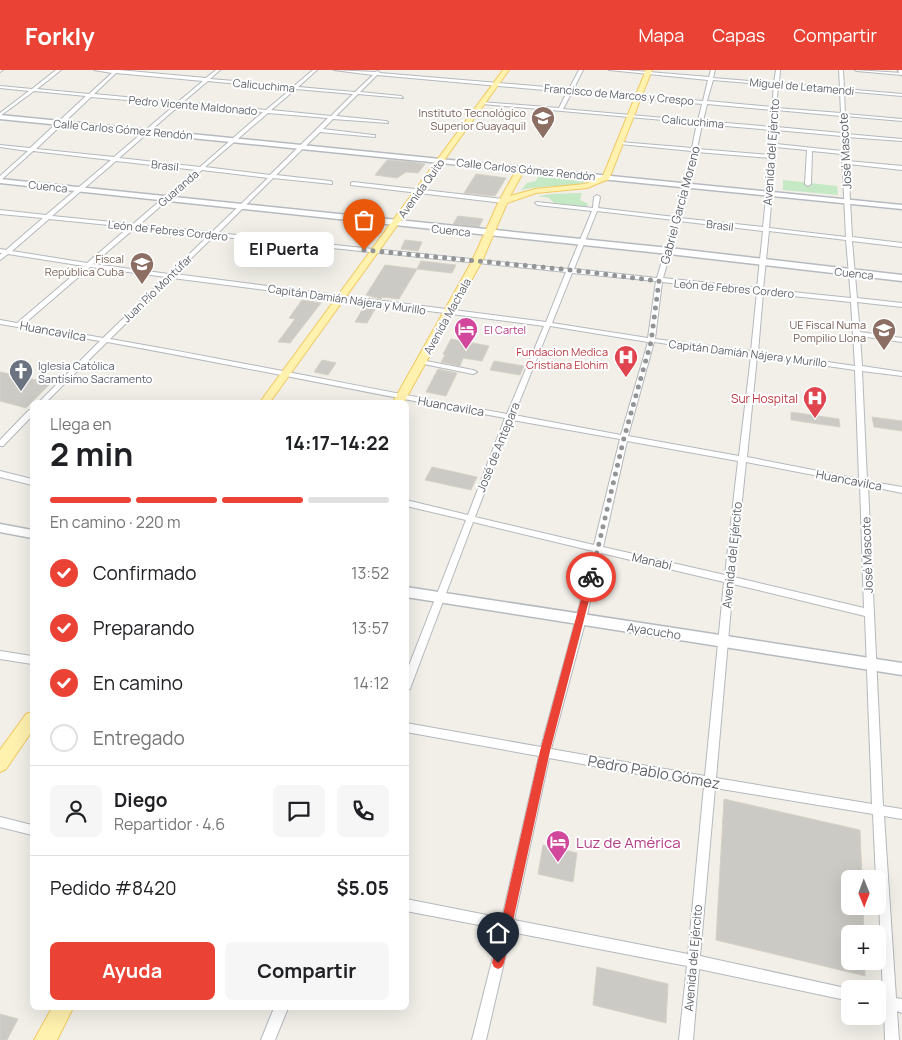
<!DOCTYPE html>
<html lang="es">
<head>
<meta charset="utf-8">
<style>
  body { margin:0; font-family:Manrope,sans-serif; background:#f6f6f6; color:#202124; height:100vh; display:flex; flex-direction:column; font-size:19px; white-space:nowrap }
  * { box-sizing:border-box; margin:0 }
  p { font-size:16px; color:#757577 }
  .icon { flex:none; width:28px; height:28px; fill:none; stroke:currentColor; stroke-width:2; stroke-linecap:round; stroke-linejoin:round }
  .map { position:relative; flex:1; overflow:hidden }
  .drawer { position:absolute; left:30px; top:330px; width:379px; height:610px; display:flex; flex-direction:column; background:#fff; border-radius:8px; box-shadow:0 5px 20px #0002 }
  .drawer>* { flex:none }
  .needle { width:32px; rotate:179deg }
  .tools { position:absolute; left:841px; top:800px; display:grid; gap:10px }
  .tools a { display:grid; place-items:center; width:45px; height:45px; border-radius:8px; background:#fff; box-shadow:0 5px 20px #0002; font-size:25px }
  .pin { position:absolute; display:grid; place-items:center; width:42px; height:42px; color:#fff; margin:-51px -21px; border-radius:50% 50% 50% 0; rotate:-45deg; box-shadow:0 0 5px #0007 }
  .pin .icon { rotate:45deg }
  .courier { position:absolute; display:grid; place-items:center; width:50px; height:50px; margin:-25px; border:4px solid #ea4335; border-radius:50%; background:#fff; color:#222; box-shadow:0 1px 6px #0007 }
  .bubble { position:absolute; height:35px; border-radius:8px; background:#fff; box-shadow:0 5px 20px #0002; font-size:16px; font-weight:700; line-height:35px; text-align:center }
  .head em { font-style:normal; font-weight:700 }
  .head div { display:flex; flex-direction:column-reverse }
  .head { display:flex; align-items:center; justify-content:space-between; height:85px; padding:0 20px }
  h1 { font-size:32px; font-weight:700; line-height:38px }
  .bar { display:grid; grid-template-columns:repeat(4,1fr); gap:8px 5px; align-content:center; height:60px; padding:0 20px }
  .bar i { height:6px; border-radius:4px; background:#e0e0e0 }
  .bar .active { background:#ea4335 }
  .bar p { grid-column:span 4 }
  .line { display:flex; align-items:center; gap:12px; padding:0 20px; border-top:1px solid #e0e0e0 }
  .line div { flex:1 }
  .round { display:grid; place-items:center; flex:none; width:52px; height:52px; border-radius:8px; background:#f6f6f6 }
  ol { padding:0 20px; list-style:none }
  li { display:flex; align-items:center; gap:15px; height:55px }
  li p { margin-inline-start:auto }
  li .icon { padding:5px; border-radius:50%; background:#ea4335; color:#fff; stroke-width:4 }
  li:last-child { color:#757577 }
  li i { width:28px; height:28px; border:2px solid #e0e0e0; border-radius:50% }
  .primary-button { display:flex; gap:10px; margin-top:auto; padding:10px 20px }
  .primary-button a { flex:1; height:58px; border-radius:8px; background:#ea4335; color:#fff; font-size:20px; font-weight:700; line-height:58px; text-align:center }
  .primary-button a+a { background:#f6f6f6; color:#202124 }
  header { display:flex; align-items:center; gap:30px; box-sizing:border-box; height:70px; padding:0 25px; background:#ea4335; color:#fff }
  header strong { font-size:24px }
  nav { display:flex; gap:28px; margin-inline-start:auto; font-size:18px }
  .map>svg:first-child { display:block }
  .green { fill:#c5e8c5 }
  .building { fill:#cccac5; stroke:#d6d1c6 }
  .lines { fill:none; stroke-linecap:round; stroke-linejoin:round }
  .street-casing { stroke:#b5b8bc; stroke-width:2 }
  .secondary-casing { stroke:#b6babf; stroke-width:3 }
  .primary-casing { stroke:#f2c960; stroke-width:2 }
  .street { fill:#fff; fill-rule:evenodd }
  .secondary { fill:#fff; fill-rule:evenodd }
  .primary { fill:#fff2af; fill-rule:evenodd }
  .route { fill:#ea4335 }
  .done { stroke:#929495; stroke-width:5; stroke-dasharray:0 9 }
  .labels { text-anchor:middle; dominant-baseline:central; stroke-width:4; stroke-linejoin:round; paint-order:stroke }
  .far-street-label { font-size:11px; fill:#5f6368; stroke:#fff }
  .far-education-label { font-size:11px; fill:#785e54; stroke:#fff; text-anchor:end }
  .far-hotel-label { font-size:11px; fill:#b23c85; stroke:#fff; text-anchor:start }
  .far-health-label { font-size:11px; fill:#be3a42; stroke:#fff; text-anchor:end }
  .far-worship-label { font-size:11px; fill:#5b616d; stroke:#fff; text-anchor:start }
  .street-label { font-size:12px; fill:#5f6368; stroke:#fff }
  .health-label { font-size:12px; fill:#be3a42; stroke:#fff; text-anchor:end }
  .near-street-label { font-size:15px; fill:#5f6368; stroke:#fff }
  .near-hotel-label { font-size:15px; fill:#b23c85; stroke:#fff; text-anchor:start }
</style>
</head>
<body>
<header>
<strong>Forkly</strong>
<nav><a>Mapa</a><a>Capas</a><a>Compartir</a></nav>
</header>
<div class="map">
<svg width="902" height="970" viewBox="0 0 902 970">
  <rect width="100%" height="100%" fill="#f1efe8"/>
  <path class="green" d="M530 103 533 102 593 109C576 119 543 114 521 120L527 113 536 111 538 107Z
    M783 110 837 116 838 125 783 120Z
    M582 123 580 130 588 134 587 137 554 133 549 128 538 126 551 124Z"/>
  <path class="building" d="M387 90 412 92 425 94 418 103 406 102 397 108 375 105Z
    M476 104 506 108 495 126 464 123Z
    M458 146 483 149 479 157 453 154Z
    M405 170 422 172 418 181 401 179Z
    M421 191 456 195 452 203 417 199Z
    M385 195 417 199 399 229 382 227 381 229 366 225Z
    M302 230 321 233 290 273 278 272 295 249 289 248Z
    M365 235 377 236 367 253 355 252Z
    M451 269 489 276 482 291 463 288 460 296 441 292 445 285 443 284Z
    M322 290 336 293 328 305 314 302Z
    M494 291 524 296 520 305 490 300Z
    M438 299 457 303 446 326 426 322Z
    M0 302 51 313 26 338 0 331Z
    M791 342 839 349 840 357 791 350Z
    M872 347 902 351V361L874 357Z
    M432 397 477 407 471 420 425 410Z
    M724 729 860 760 862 809H850V836H863L864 864H850V891H865V906L716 870Z
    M543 775 577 783 573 812 538 804Z
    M597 897 668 914 666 953 593 935Z
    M0 944 18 949 7 970H0Z"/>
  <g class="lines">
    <g class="street-casing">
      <path id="street" d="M0 0H3L0 2Z
        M56 0H61L37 19 89 24 112 3 94 0H119L206 8 216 0H220L210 9 294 16 313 0H317L298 17 355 22 373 5 334 0 375 2 378 1 380 3 569 19 579 0H583L573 20 703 31 708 10 609 0H625L709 7 711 0H715L713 8 774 13 776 0H780L779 13 840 18 839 0H843L844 19 902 24V26L844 21 845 44 902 49V51L845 46 846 64 902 69V71L847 67 848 91 902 96V100L848 94 852 167 902 173V177L852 171 857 228 902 233V237L857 232 860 262 902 268V272L860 266 862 296 902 302V306L862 301 867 411 902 417V423L868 416 883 736 902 739V749L884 746 896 928 902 929V943L897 941 899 970H885L884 939 878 937V925H883L878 809H876L873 744 715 718 700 886 850 919V931L699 899 693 970H679L687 896 511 862 486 970H472L500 859 406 841V829L502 848 539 686 406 662V653L541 677 576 549 593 481 473 452 411 616 410 619 406 620V603L466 450 406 436V430L468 445 505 348C372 324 240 296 107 272L46 332H39L100 271 0 254V250L17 253 84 196 8 184 0 190V185L2 183H0V179L6 180 43 148 0 144V140L46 145 111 90 33 81 0 111V106L28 81 0 77V75L30 78 86 26 34 21 0 46V43L29 21 0 18V16L32 19ZM116 3 203 11 178 32 94 24ZM377 5 567 22 559 38 481 32 483 34 697 53 692 78 620 72 618 73 620 74 692 81 685 112 675 147 598 138 600 127 597 125 594 127 593 138 536 132 535 133 538 135 592 141 568 199 218 163 273 108 332 114V112L330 111 276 105 320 62 375 67V65H373L323 59 333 49 388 53V52L386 51 336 46 358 24 403 28 401 26 360 22ZM713 10 774 15 772 37 707 31ZM208 11 291 19 266 40 183 32ZM778 16 840 21 841 43 776 38ZM296 19 353 24 331 46 271 40ZM572 22 702 34 698 51 563 39ZM91 27 176 34 114 87 36 79ZM707 34 772 40V57L703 51ZM180 35 263 42 200 97 119 88ZM776 40 841 46 842 63 776 57ZM268 43 328 48 270 105 205 97ZM702 54 772 60 771 85 697 79ZM776 60 842 66V81L776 74ZM776 77 807 80 805 114 808 116 811 114 812 81 842 84 846 167 769 158ZM697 82 770 88 763 157 680 148 691 112ZM116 91 196 100 133 154 52 146ZM202 100 268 108 212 162 139 155ZM597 141 674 150 657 208 574 199ZM49 149 129 157 87 193 12 181ZM679 151 763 161 757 218 663 208ZM135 158 209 165 169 204 93 194ZM769 161 846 170 851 228 763 219ZM214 166 566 202 546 252 175 204ZM90 197 166 207 103 268 24 254ZM572 203 656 211 648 268 552 253ZM172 208 544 256 507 344C375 320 243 292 110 269ZM662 212 757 222 751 281 655 269ZM763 223 851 232 855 296 758 282ZM550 256 648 272 621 365 514 345ZM654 272 751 286 739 386 628 366ZM757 286 855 300 859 409 747 387ZM512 350 620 369 594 475 475 447ZM627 371 738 391 725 505 603 477ZM746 392 860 414 864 538 734 507ZM601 483 724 512 705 706 551 679 586 549ZM733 514 865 546 872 734 716 708ZM549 688 704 716 688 884 514 850Z
        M855 0 902 3V5L857 1Z
        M353 112 503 129 506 131 503 133 351 115V113Z
        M421 290 473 300 477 302 473 304 419 293 418 292Z
        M29 340H32V346L3 376H0V370Z
        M0 401 32 409V415L0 407Z
        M0 581 32 586V594L0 589Z
        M0 747 32 755V765L0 757Z
        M274 938H288L275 970H261Z"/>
    </g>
    <g class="secondary-casing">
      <path id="secondary" d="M898 0H902V5L900 4Z
        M0 45 902 135V139L0 49Z
        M0 109 669 178 902 205V211L669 184 0 113Z
        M0 454 32 460V468L0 462Z
        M406 517 902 593V605L406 527Z"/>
    </g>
    <g class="primary-casing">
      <path id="primary" d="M503 0H509L270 332H260Z
        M646 0H652L609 109 587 118 536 123 507 133 482 191 404 332H393L472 191 499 131 518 97 525 99 510 126 535 119 585 114 603 106Z
        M32 642V661L6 699 0 702V680L26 644Z
        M52 938H73L57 970H34Z"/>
    </g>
    <use href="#street" class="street"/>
    <use href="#secondary" class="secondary"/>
    <use href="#primary" class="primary"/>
  </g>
  <path class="route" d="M591 504 595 507 550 681 504 893 502 897 498 899 494 897 492 893 540 681 587 507Z"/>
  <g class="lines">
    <path class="done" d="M364 180 571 200 659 211 651 272 624 368 591 507"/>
  </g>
  <defs>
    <g id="school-pin" transform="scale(1.25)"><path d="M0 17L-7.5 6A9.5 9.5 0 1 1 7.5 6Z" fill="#8d6e63" stroke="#fff"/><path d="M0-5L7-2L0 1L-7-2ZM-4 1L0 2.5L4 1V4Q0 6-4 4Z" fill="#fff"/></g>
    <g id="hotel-pin" transform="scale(1.25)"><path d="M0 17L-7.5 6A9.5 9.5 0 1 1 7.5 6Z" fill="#d1479c" stroke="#fff"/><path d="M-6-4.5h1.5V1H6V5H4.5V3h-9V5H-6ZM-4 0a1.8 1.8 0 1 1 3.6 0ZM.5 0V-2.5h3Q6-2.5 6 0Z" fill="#fff"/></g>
    <g id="hospital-pin" transform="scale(1.25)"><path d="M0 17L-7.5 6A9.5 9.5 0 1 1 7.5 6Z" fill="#e0444e" stroke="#fff"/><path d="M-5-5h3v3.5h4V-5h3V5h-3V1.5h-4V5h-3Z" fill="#fff"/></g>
    <g id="church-pin" transform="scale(1.25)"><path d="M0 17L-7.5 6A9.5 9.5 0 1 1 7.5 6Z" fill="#6b7280" stroke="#fff"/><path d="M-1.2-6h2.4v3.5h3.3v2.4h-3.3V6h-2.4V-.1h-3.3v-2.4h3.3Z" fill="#fff"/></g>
  </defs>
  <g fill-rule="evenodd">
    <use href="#school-pin" x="543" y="48"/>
    <use href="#school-pin" x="142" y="194"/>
    <use href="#hotel-pin" x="466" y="259"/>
    <use href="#school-pin" x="884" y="260"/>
    <use href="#hospital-pin" x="626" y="287"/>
    <use href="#church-pin" x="21" y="301"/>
    <use href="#hospital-pin" x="815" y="328"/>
    <use href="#hotel-pin" x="558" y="772"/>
  </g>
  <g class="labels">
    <g class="far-street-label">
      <text transform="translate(264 15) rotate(5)">Calicuchima</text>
      <text transform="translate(802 16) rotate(5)">Miguel de Letamendi</text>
      <text transform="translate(619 24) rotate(5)">Francisco de Marcos y Crespo</text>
      <text transform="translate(193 35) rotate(5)">Pedro Vicente Maldonado</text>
      <text transform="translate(693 51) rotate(5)">Calicuchima</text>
      <text transform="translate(123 59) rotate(5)">Calle Carlos Gómez Rendón</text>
      <text transform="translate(165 95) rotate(6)">Brasil</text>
      <text transform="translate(526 99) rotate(6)">Calle Carlos Gómez Rendón</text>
      <text transform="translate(48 116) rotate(6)">Cuenca</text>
      <text transform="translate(178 118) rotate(-41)">Guaranda</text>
      <text transform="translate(421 118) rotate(-54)">Avenida Quito</text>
      <text transform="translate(720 155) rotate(7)">Brasil</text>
      <text transform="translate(168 160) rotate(6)">León de Febres Cordero</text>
      <text transform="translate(451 160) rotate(6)">Cuenca</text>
      <text transform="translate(854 203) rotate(6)">Cuenca</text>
      <text transform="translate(157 218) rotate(-44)">Juan Pío Montúfar</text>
      <text transform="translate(734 218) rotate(5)">León de Febres Cordero</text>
      <text transform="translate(347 229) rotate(8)">Capitán Damián Nájera y Murillo</text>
      <text transform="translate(447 246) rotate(-61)">Avenida Machala</text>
      <text transform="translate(748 283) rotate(7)">Capitán Damián Nájera y Murillo</text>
    </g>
    <g class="far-education-label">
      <text x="526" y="42">Instituto Tecnológico<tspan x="526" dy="13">Superior Guayaquil</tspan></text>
      <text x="124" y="188">Fiscal<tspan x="124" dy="13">República Cuba</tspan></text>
      <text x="866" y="254">UE Fiscal Numa<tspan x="866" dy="13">Pompilio Llona</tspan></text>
    </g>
    <g class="far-hotel-label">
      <text x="484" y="259">El Cartel</text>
    </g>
    <g class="far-health-label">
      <text x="608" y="281">Fundacion Medica<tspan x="608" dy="13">Cristiana Elohim</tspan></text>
    </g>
    <g class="far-worship-label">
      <text x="38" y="295">Iglesia Católica<tspan x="38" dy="13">Santísimo Sacramento</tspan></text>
    </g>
    <g class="street-label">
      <text transform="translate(845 81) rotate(-93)">José Mascote</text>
      <text transform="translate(771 82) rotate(-86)">Avenida del Ejército</text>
      <text transform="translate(680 135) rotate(-75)">Gabriel García Moreno</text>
      <text transform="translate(53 261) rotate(10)">Huancavilca</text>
      <text transform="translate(451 336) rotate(10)">Huancavilca</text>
      <text transform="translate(498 377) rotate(-68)">José de Antepara</text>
      <text transform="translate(849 410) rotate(11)">Huancavilca</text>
      <text transform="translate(732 485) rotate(-84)">Avenida del Ejército</text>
      <text transform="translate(867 485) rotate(-92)">José Mascote</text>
      <text transform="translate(652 491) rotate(13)">Manabí</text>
      <text transform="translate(654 561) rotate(9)">Ayacucho</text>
      <text transform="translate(693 888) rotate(-85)">Avenida del Ejército</text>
    </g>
    <g class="health-label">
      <text x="798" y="328">Sur Hospital</text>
    </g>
    <g class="near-street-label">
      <text transform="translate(654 702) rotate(10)">Pedro Pablo Gómez</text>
    </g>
    <g class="near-hotel-label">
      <text x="576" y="772">Luz de América</text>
    </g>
  </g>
</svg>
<div class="tools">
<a><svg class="needle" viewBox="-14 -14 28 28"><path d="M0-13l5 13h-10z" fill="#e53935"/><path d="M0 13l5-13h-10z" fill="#757577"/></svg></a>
<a>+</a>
<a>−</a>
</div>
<div class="pin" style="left:364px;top:180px;background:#ea580c"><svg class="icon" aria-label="bag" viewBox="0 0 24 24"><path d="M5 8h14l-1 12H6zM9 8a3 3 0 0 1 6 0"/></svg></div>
<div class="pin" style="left:498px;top:893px;background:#1f2937"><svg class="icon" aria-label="home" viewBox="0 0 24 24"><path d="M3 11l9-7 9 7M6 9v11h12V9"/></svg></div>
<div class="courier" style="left:591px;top:507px"><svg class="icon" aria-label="bike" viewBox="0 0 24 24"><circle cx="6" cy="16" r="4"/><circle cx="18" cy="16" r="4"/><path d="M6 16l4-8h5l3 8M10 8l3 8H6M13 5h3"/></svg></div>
<div class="bubble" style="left:234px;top:162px;width:100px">El Puerta</div>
<section class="drawer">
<div class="head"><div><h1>2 min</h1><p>Llega en</p></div><em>14:17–14:22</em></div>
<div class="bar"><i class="active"></i><i class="active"></i><i class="active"></i><i></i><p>En camino · 220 m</p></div>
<ol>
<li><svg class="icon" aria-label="check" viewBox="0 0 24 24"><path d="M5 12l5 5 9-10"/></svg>Confirmado<p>13:52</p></li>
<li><svg class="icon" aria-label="check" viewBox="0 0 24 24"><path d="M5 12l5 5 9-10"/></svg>Preparando<p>13:57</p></li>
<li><svg class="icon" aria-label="check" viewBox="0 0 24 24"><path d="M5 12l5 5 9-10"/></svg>En camino<p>14:12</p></li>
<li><i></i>Entregado</li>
</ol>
<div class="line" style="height:90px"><a class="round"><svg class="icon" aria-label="person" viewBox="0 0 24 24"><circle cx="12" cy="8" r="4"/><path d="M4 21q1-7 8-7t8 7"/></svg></a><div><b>Diego</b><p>Repartidor · 4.6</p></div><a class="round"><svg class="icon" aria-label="chat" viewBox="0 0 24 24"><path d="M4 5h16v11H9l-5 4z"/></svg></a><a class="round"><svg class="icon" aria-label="phone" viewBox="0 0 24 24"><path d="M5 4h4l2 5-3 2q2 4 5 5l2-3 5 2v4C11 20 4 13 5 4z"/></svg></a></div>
<div class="line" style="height:65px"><div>Pedido #8420</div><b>$5.05</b></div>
<div class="primary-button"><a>Ayuda</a><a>Compartir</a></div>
</section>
</div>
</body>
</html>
